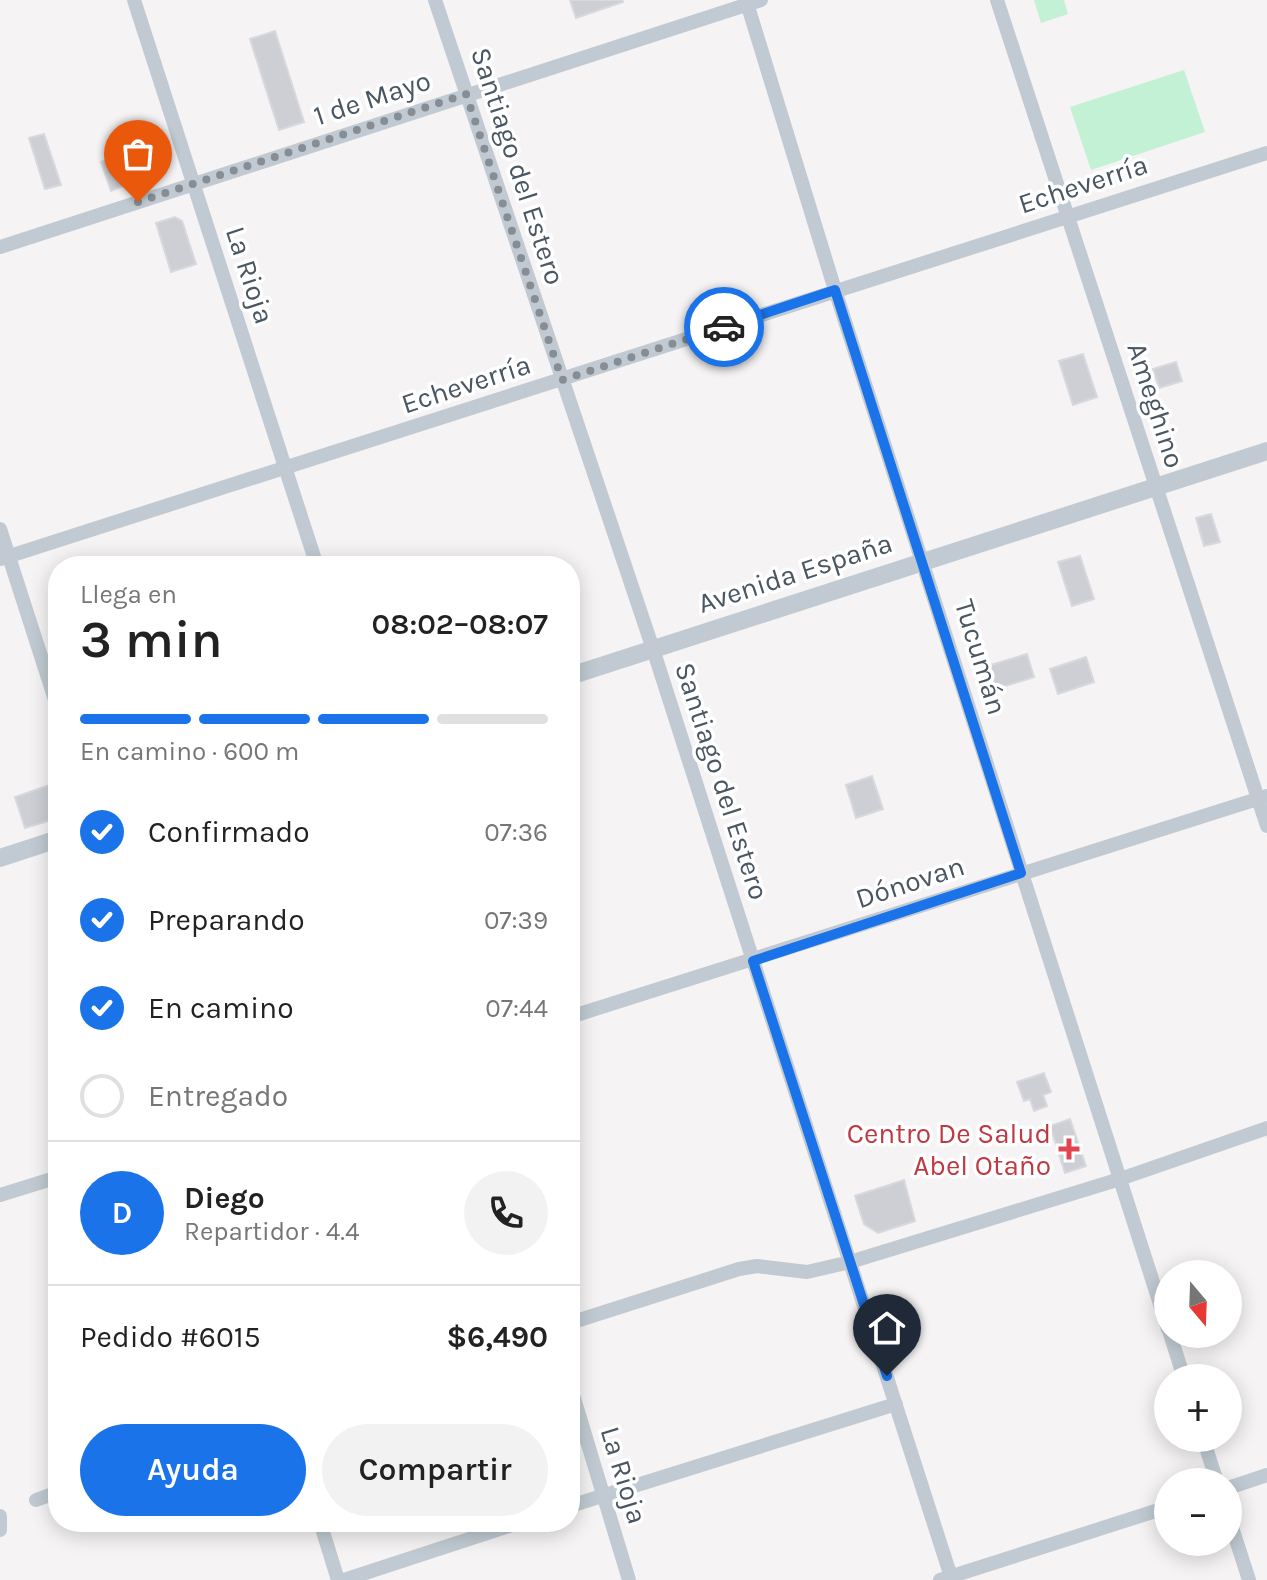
<!DOCTYPE html>
<html lang="es">
<head>
<meta charset="utf-8">
<style>
  body { margin:0; font-family:Karla,sans-serif; background:#f2f2f2; color:#222; height:100vh; display:flex; flex-direction:column; font-size:30px; white-space:nowrap }
  * { box-sizing:border-box; margin:0 }
  p { font-size:26px; color:#767676 }
  .icon { flex:none; width:44px; height:44px; fill:none; stroke:currentColor; stroke-width:2; stroke-linecap:round; stroke-linejoin:round }
  .map { position:relative; flex:1; overflow:hidden }
  .sheet { position:absolute; left:48px; top:556px; width:532px; height:976px; display:flex; flex-direction:column; background:#fff; border-radius:32px; box-shadow:0 4px 20px #0003 }
  .sheet>* { flex:none }
  .needle { width:52px; rotate:161deg }
  .controls { position:absolute; left:1154px; top:1260px; display:grid; gap:16px }
  .controls a { display:grid; place-items:center; width:88px; height:88px; border-radius:50%; background:#fff; box-shadow:0 4px 20px #0003; font-size:40px }
  .pin { position:absolute; display:grid; place-items:center; width:68px; height:68px; color:#fff; margin:-82px -34px; border-radius:50% 50% 50% 0; rotate:-45deg; box-shadow:0 0 8px #0007 }
  .pin .icon { rotate:45deg }
  .courier { position:absolute; display:grid; place-items:center; width:80px; height:80px; margin:-40px; border:6px solid #1a73e8; border-radius:50%; background:#fff; color:#222; box-shadow:0 2px 10px #0007 }
  .head em { font-style:normal; font-weight:600 }
  .head div { display:flex; flex-direction:column-reverse }
  .head { display:flex; align-items:center; justify-content:space-between; height:136px; padding:0 32px }
  h1 { font-size:52px; font-weight:600; line-height:60px }
  .bar { display:grid; grid-template-columns:repeat(4,1fr); gap:12px 8px; align-content:center; height:96px; padding:0 32px }
  .bar i { height:10px; border-radius:6px; background:#e0e0e0 }
  .bar .selected { background:#1a73e8 }
  .bar p { grid-column:span 4 }
  .line { display:flex; align-items:center; gap:20px; padding:0 32px; border-top:2px solid #e0e0e0 }
  .line div { flex:1 }
  .round { display:grid; place-items:center; flex:none; width:84px; height:84px; border-radius:42px; background:#f2f2f2 }
  ol { padding:0 32px; list-style:none }
  li { display:flex; align-items:center; gap:24px; height:88px }
  li p { margin-inline-start:auto }
  li .icon { padding:8px; border-radius:50%; background:#1a73e8; color:#fff; stroke-width:4 }
  li:last-child { color:#767676 }
  li i { width:44px; height:44px; border:4px solid #e0e0e0; border-radius:50% }
  .primary-button { display:flex; gap:16px; margin-top:auto; padding:16px 32px }
  .primary-button a { flex:1; height:92px; border-radius:48px; background:#1a73e8; color:#fff; font-size:32px; font-weight:600; line-height:92px; text-align:center }
  .primary-button a+a { background:#f2f2f2; color:#222 }
  .map>svg:first-child { display:block }
  .green { fill:#c3f1d5 }
  .building { fill:#cdcfd5; stroke:#d7d9de; stroke-width:2 }
  .lines { fill:none; stroke-linecap:round; stroke-linejoin:round }
  .minor { stroke:#c1cad2; stroke-width:14 }
  .tertiary { stroke:#c1cad2; stroke-width:18 }
  .done { stroke:#868d94; stroke-width:8; stroke-dasharray:0 14.4 }
  .route { stroke:#1a73e8; stroke-width:10 }
  .health-dot { fill:#e0444e; stroke:#fff; stroke-width:3 }
  .labels { text-anchor:middle; dominant-baseline:central; stroke-width:7; stroke-linejoin:round; paint-order:stroke }
  .street-label { font-size:28px; fill:#4a5661; stroke:#fff }
  .health-label { font-size:28px; fill:#be3a42; stroke:#fff; text-anchor:end }
</style>
</head>
<body>
<div class="map">
<svg width="1267" height="1580" viewBox="0 0 1267 1580">
  <rect width="100%" height="100%" fill="#f5f3f3"/>
  <path class="green" d="M1034 0H1064L1068 14 1041 23Z
    M1184 70 1205 132 1091 170 1070 107Z"/>
  <path class="building" d="M570 0H622L623 2 576 18Z
    M275 31 304 122 279 130 250 39Z
    M44 134 61 185 45 189 29 138Z
    M159 148 166 168 111 191 101 162 122 155 123 160Z
    M175 217 182 221 196 264 171 272 156 223Z
    M1083 354 1097 397 1073 405 1059 361Z
    M1176 362 1182 381 1159 388 1153 369Z
    M1211 514 1220 542 1204 546 1196 518Z
    M1080 556 1094 599 1072 606 1058 562Z
    M1027 654 1034 677 996 689 988 666Z
    M1086 657 1094 682 1058 694 1050 669Z
    M872 776 883 809 856 818 846 785Z
    M58 782V818L25 828 15 797Z
    M1044 1073 1051 1092 1043 1095 1047 1106 1034 1111 1030 1099 1024 1101 1017 1082Z
    M1070 1119 1086 1166 1065 1173 1050 1126Z
    M904 1180 915 1221 878 1233 864 1224 855 1196Z"/>
  <g class="lines">
    <path class="minor" d="M134 0 317 566
      M435 0 653 649 952 1580
      M746 0 835 290 1168 1329
      M997 0 1267 826
      M0 247 761 0
      M0 529 58 709
      M0 559 1267 153
      M570 1017 1267 796
      M0 1195 58 1177
      M570 1323 739 1269 757 1266 807 1272 850 1262 1120 1179 1267 1128
      M1170 1334 1184 1378
      M570 1385 629 1580
      M1203 1438 1217 1482
      M1228 1488 1267 1475
      M36 1500 58 1492
      M570 1506 896 1404
      M1228 1515 1249 1580
      M0 1516V1530
      M320 1522 338 1580
      M344 1580 521 1522
      M940 1580 1168 1507"/>
    <path class="tertiary" d="M570 676 1267 451
      M0 858 58 839"/>
  </g>
  <g class="lines">
    <path class="done" d="M138 202 466 94 562 380 724 327"/>
    <path class="route" d="M724 327 835 290 1021 873 753 961 887 1376"/>
  </g>
  <path class="health-dot" d="M1065 1137h8v8h8v8h-8v8h-8v-8h-8v-8h8z"/>
  <g class="labels">
    <g class="street-label">
      <text transform="translate(372 98) rotate(-18)">1 de Mayo</text>
      <text transform="translate(518 166) rotate(72)">Santiago del Estero</text>
      <text transform="translate(1083 184) rotate(-18)">Echeverría</text>
      <text transform="translate(250 275) rotate(72)">La Rioja</text>
      <text transform="translate(466 384) rotate(-18)">Echeverría</text>
      <text transform="translate(1156 405) rotate(72)">Ameghino</text>
      <text transform="translate(795 573) rotate(-18)">Avenida España</text>
      <text transform="translate(981 657) rotate(73)">Tucumán</text>
      <text transform="translate(722 781) rotate(72)">Santiago del Estero</text>
      <text transform="translate(910 882) rotate(-18)">Dónovan</text>
      <text transform="translate(624 1475) rotate(73)">La Rioja</text>
    </g>
    <g class="health-label">
      <text x="1051" y="1133">Centro De Salud<tspan x="1051" dy="32">Abel Otaño</tspan></text>
    </g>
  </g>
</svg>
<div class="controls">
<a><svg class="needle" viewBox="-14 -14 28 28"><path d="M0-13l5 13h-10z" fill="#e53935"/><path d="M0 13l5-13h-10z" fill="#767676"/></svg></a>
<a>+</a>
<a>−</a>
</div>
<div class="pin" style="left:138px;top:202px;background:#ea580c"><svg class="icon" aria-label="bag" viewBox="0 0 24 24"><path d="M5 8h14l-1 12H6zM9 8a3 3 0 0 1 6 0"/></svg></div>
<div class="pin" style="left:887px;top:1376px;background:#1f2937"><svg class="icon" aria-label="home" viewBox="0 0 24 24"><path d="M3 11l9-7 9 7M6 9v11h12V9"/></svg></div>
<div class="courier" style="left:724px;top:327px"><svg class="icon" aria-label="car" viewBox="0 0 24 24"><path d="M5 17H2v-5l4-1 3-4h7l3 4 3 1v5h-3M9 17h6M6 11h13"/><circle cx="7" cy="17" r="2"/><circle cx="17" cy="17" r="2"/></svg></div>
<section class="sheet">
<div class="head"><div><h1>3 min</h1><p>Llega en</p></div><em>08:02–08:07</em></div>
<div class="bar"><i class="selected"></i><i class="selected"></i><i class="selected"></i><i></i><p>En camino · 600 m</p></div>
<ol>
<li><svg class="icon" aria-label="check" viewBox="0 0 24 24"><path d="M5 12l5 5 9-10"/></svg>Confirmado<p>07:36</p></li>
<li><svg class="icon" aria-label="check" viewBox="0 0 24 24"><path d="M5 12l5 5 9-10"/></svg>Preparando<p>07:39</p></li>
<li><svg class="icon" aria-label="check" viewBox="0 0 24 24"><path d="M5 12l5 5 9-10"/></svg>En camino<p>07:44</p></li>
<li><i></i>Entregado</li>
</ol>
<div class="line" style="height:144px"><b class="round" style="background:#1a73e8;color:#fff">D</b><div><b>Diego</b><p>Repartidor · 4.4</p></div><a class="round"><svg class="icon" aria-label="phone" viewBox="0 0 24 24"><path d="M5 4h4l2 5-3 2q2 4 5 5l2-3 5 2v4C11 20 4 13 5 4z"/></svg></a></div>
<div class="line" style="height:104px"><div>Pedido #6015</div><b>$6,490</b></div>
<div class="primary-button"><a>Ayuda</a><a>Compartir</a></div>
</section>
</div>
</body>
</html>
